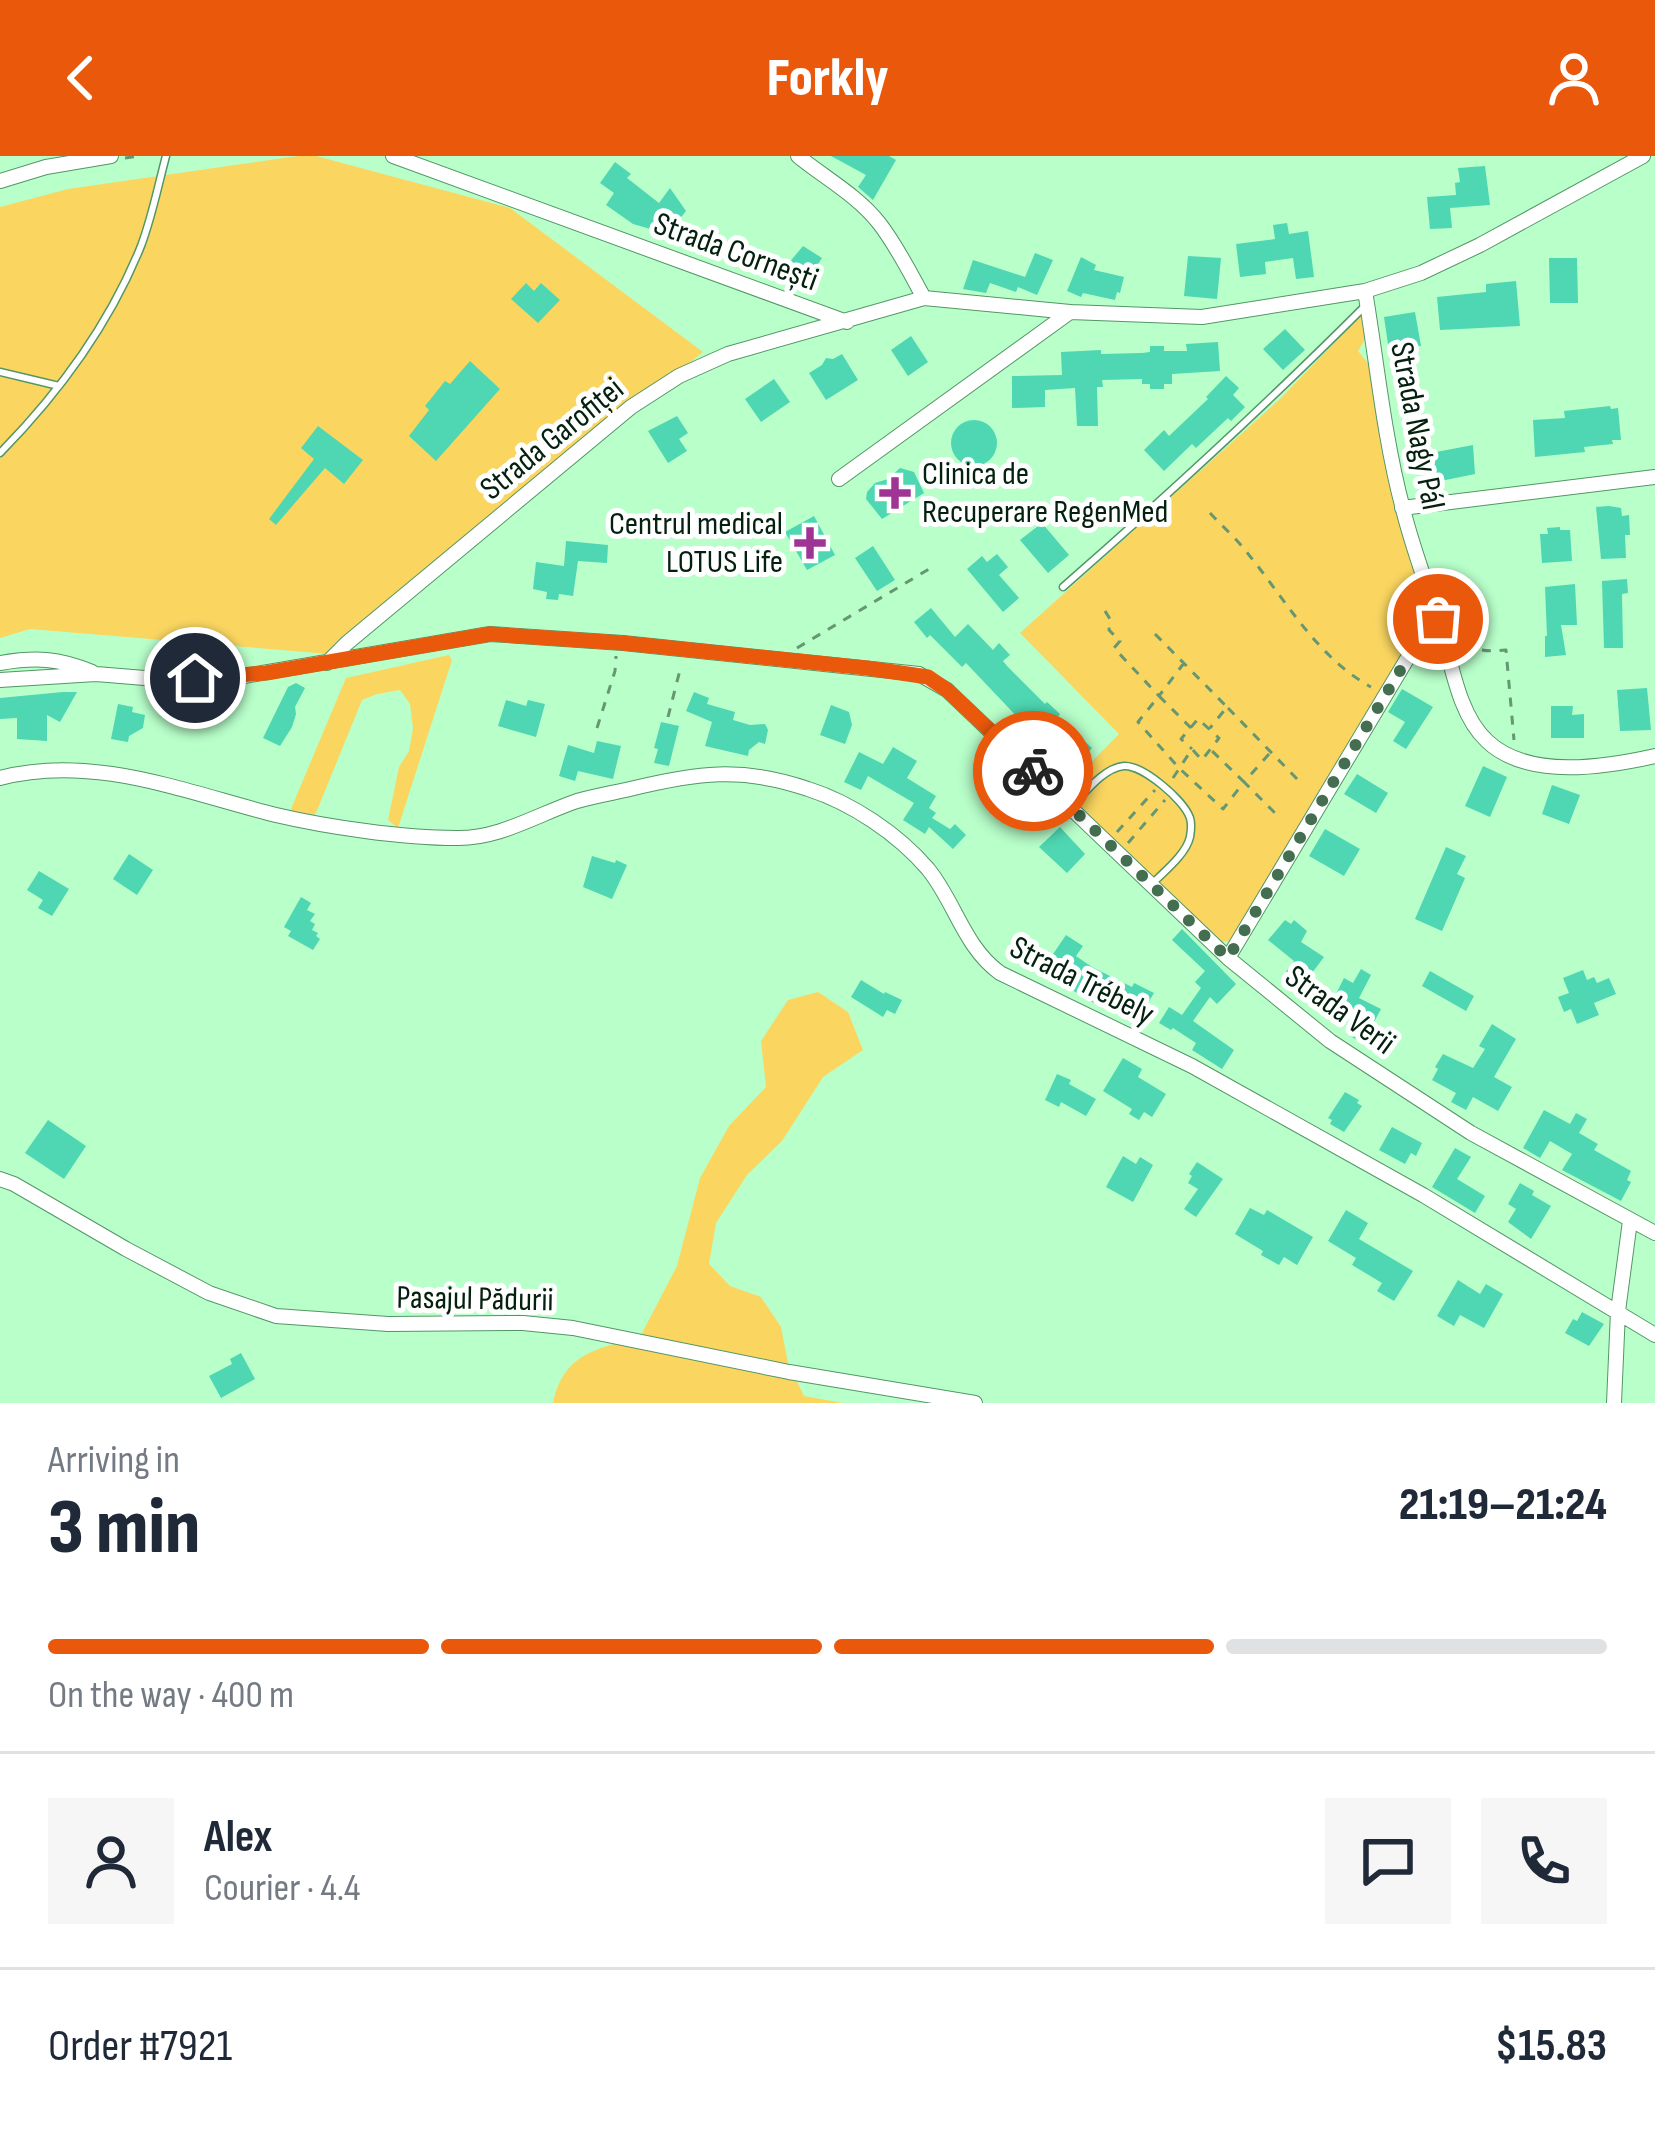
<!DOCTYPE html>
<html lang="en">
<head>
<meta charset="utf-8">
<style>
  body { margin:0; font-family:"Sofia Sans Condensed",sans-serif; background:#f6f6f7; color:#1f2937; height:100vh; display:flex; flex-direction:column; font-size:45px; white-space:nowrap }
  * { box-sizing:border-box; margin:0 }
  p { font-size:39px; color:#747a83 }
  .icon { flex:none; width:66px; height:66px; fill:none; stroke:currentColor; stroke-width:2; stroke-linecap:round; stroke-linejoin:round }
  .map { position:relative; height:1247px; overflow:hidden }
  .panel { display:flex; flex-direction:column; background:#fff; flex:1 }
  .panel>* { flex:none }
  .pin { position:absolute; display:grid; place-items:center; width:102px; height:102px; color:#fff; margin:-51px; border:6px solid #fff; border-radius:50%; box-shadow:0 3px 12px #0007 }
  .courier { position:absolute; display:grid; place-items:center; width:120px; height:120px; margin:-60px; border:9px solid #ea580c; border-radius:50%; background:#fff; color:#222; box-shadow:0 3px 15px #0007 }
  .overview em { font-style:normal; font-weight:800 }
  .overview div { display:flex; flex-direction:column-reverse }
  .overview { display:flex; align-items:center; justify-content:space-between; height:204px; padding:0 48px }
  h1 { font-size:78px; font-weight:800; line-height:90px }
  .bar { display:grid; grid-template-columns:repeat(4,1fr); gap:18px 12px; align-content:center; height:144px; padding:0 48px }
  .bar i { height:15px; border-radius:9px; background:#e0e1e3 }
  .bar .active { background:#ea580c }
  .bar p { grid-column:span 4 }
  .line { display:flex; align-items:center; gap:30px; padding:0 48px; border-top:3px solid #e0e1e3 }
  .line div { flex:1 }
  .round { display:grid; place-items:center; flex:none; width:126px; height:126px; border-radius:0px; background:#f6f6f7 }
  header { display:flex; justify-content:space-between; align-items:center; height:156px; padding:0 48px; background:#ea580c; color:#fff; font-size:54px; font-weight:800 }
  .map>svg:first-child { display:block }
  .green { fill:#fad661 }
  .building { fill:#4ed7b2 }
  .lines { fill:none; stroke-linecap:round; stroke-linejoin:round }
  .service-casing { stroke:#539666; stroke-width:9 }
  .minor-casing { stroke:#539666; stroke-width:16 }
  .path { stroke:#649772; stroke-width:3; stroke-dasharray:9 9; stroke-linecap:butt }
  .service { stroke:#fff; stroke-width:6 }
  .minor { stroke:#fff; stroke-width:14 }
  .done { stroke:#436e50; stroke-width:12; stroke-dasharray:0 21.6 }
  .route { stroke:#ea580c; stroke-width:15 }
  .poi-dot { fill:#9f3495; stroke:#fff; stroke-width:4.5 }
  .labels { text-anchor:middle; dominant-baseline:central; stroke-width:10; stroke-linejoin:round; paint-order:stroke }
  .street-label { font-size:33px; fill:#04200e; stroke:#fff }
  .poi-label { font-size:33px; fill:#04200e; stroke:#fff; text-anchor:start }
</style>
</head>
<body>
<header><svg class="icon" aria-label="back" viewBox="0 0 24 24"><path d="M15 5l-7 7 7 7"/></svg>Forkly<svg class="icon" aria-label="person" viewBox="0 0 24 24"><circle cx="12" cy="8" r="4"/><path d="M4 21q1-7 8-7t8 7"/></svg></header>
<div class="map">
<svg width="1655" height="1247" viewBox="0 0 1655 1247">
  <rect width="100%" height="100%" fill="#b8ffca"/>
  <path class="green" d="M298 0H316L510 52 703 196 330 498 30 473 0 482V51L68 33Z
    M1362 158 1366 182 1358 195 1372 212 1396 355 1430 459 1231 785 1220 786 1064 634 1119 578 1020 477 1280 243Z
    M449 499 452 504 398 672 388 664 399 611 409 595 413 572 410 548 400 534 377 538 362 544 316 657 310 662 288 660 346 522Z
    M818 836 848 856 863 894 823 921 782 985 747 1019 716 1067 709 1108 730 1130 761 1141 781 1171 788 1207 804 1240 843 1247H553C564 1197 596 1193 640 1181L677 1110 700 1022 729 970 766 931 761 885 788 844Z"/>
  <path class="building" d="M831 0H889L896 4 873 44 858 31 866 19Z
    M615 6 631 18 627 22 659 47 670 32 686 55 668 78 633 68 606 49 614 37 600 27Z
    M1485 10 1490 49 1450 52 1452 72 1430 73 1427 41 1456 39 1455 27 1460 26 1458 12Z
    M1287 67 1289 78 1308 75 1314 121 1296 123 1293 102 1265 106 1266 118 1240 121 1236 88 1275 83 1273 69Z
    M803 90 822 102 805 128 786 116 791 110 788 108Z
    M1035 97 1053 104 1037 139 1018 131 1016 136 990 127 986 137 963 133 973 104 1025 121Z
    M1188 100 1221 102 1217 143 1184 140Z
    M1081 101 1096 109 1094 114 1124 121 1120 137 1117 136 1115 144 1083 137 1081 141 1067 135Z
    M1549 102H1577L1578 147H1550Z
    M1516 125 1520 170 1440 174 1437 141 1486 136V128Z
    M526 127 534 135 541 127 560 144 538 167 511 143Z
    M1415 156 1421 190 1389 195 1384 161Z
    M1285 173 1305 194 1283 214 1263 193Z
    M911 180 928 206 908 220 891 194Z
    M1218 186 1220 215 1172 218V228H1164V233H1150V228H1142V223L1102 224 1103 231H1097L1098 270H1077L1075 232 1045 234V251L1012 252V220L1062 219 1061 196 1101 194V198L1142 197 1150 196V190H1164V195H1187L1186 188Z
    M842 198 858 224 826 244 809 217 822 209 826 202 833 203Z
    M470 205 500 233 436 305 409 280 429 254 425 250 445 225 450 228Z
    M1226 220 1239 232 1233 239 1245 251 1231 265 1228 262 1196 292 1192 288 1164 315 1144 294 1164 274 1169 280 1208 243 1206 241Z
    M774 223 790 246 761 266 745 243Z
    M1610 250 1611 253 1618 252 1621 284H1612L1613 288 1584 291 1585 296 1535 301 1533 264 1565 262 1564 255Z
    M677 260 688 277 679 283 687 295 668 307 648 275Z
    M951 287a23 23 0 1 1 46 0a23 23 0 1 1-46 0Z
    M318 270 363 304 344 328 325 312 276 369 269 363 314 303 301 292Z
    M1473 289 1475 318 1436 326 1431 297Z
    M900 312 914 316 924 337 882 363 866 343 867 336 875 327 888 323Z
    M1609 350 1621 352 1622 360 1629 359 1630 379H1625L1626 402 1601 403 1596 351Z
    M814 360 835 399 807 414 785 376Z
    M1042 367 1069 399 1048 417 1020 384Z
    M1560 371V374H1570L1572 405 1542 407 1540 378H1548L1547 372Z
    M566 385 608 389 607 407 578 405 573 440 559 438 558 444 546 443 547 436 533 433 536 406 564 410Z
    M873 390 895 424 877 435 855 402Z
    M997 398 1008 411 999 419 1019 442 1003 456 967 413 982 400 987 406Z
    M1627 423 1628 437 1622 438 1623 492H1604L1602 425Z
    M1575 428 1577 469H1561L1566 499 1545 501V480H1547L1545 431Z
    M931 452 955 481 968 468 993 494 999 487 1010 499 1003 505 1007 510 1045 548 1047 546 1060 558 1058 561 1092 592 1071 616 1019 567 1021 565 966 507 962 511 930 479 927 482 914 466Z
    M296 527 305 532 295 551 296 558 292 571 280 590 263 582 288 531Z
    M1647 532 1651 574 1620 575 1617 534Z
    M1402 533 1433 551 1406 593 1393 585 1405 566 1388 556Z
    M63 536H77L60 566 47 559V585L17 583V562L0 563V542Z
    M694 536 709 542 707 548 735 556 733 564 750 569 765 568 768 574 765 588 759 586 749 594 748 600 705 590 712 566 686 555Z
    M506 544 526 550 528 544 545 548 536 581 498 570Z
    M118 548 133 551 132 556 145 559 143 572 129 580 128 586 111 583Z
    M831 549 849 556 852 569 845 588 820 579Z
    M1551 550H1573L1572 559 1584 558V582H1551Z
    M661 566 679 570 669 610 654 607 658 593 654 592Z
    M597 585 621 590 613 623 578 615 575 625 559 620 568 589 594 597Z
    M893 591 917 605 907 622 936 640 929 652 936 657 932 662 950 673 955 668 966 679 953 693 929 671 925 678 903 664 914 647 868 620 861 634 844 626 859 596 883 608Z
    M1483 610 1507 621 1490 661 1465 650Z
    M1357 618 1388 637 1376 657 1344 638Z
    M1552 629 1580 639 1569 668 1542 658Z
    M1060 671 1085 698 1067 717 1039 691Z
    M1325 673 1360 693 1344 720 1309 700Z
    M1446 691 1466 700 1457 718 1465 722 1442 775 1415 763Z
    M129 698 153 714 137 739 113 723Z
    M592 700 615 707 616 704 627 709 612 743 583 731Z
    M39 715 69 733 52 760 38 752 43 744 27 734Z
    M301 741 311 747 307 754 315 758 310 765 315 768 312 774 318 777 316 780 320 783 313 794 288 780 291 775 284 771Z
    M1285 764 1291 768 1294 764 1307 775 1301 786 1324 801 1303 829 1285 817 1294 805 1268 784Z
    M1182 773 1236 828 1217 848 1210 841 1193 865 1234 894 1222 913 1192 894 1196 887 1173 872 1171 874 1159 867 1169 851 1182 859 1201 832 1195 826 1205 815 1172 784Z
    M1066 779 1083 790 1076 800 1092 811 1132 831 1134 827 1154 837 1148 847 1137 841 1134 848 1107 834 1101 847 1096 844 1094 847 1067 831 1072 821 1049 804Z
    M1361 813 1371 819 1359 842 1381 853 1373 868 1377 870 1366 889 1350 880 1362 859 1333 844 1344 822 1353 827Z
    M1583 814 1587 824 1594 821 1597 827 1609 822 1616 838 1594 847 1599 859 1577 868 1571 853 1564 856 1558 841 1569 837 1563 822Z
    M1430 815 1474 840 1466 855 1422 830Z
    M861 824 884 838 885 836 902 844 895 858 887 854 883 861 851 841Z
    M1492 868 1516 883 1494 921 1512 931 1498 955 1473 941 1466 954 1451 946 1456 937 1432 924 1438 913 1435 911 1443 898 1473 912 1485 893 1479 890Z
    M1123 902 1142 913 1138 921 1166 938 1152 961 1144 956 1139 964 1129 958 1132 953 1103 935Z
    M1057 918 1071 924 1069 928 1096 943 1086 960 1061 946 1059 951 1045 944Z
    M1345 936 1359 944 1357 947 1362 950 1344 976 1330 968 1332 964 1328 962Z
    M1544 954 1570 968 1576 957 1587 963 1579 977 1598 988 1594 994 1631 1015 1627 1024 1631 1026 1621 1045 1562 1014 1572 998 1550 985 1540 1002 1523 992Z
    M48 964 86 990 64 1023 25 997Z
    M1392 971 1422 987 1416 1000 1411 997 1405 1008 1379 994Z
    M1455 992 1471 1001 1457 1023 1485 1040 1475 1057 1432 1031Z
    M1123 1000 1136 1008 1140 1001 1153 1009 1133 1046 1106 1031Z
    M1197 1006 1223 1023 1196 1061 1184 1053 1198 1033 1188 1027 1192 1020 1189 1018Z
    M1520 1027 1534 1035 1532 1039 1551 1050 1531 1083 1508 1066 1516 1053 1508 1048Z
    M1250 1052 1264 1059 1267 1054 1313 1081 1297 1109 1284 1101 1279 1109 1261 1099 1263 1095 1235 1078Z
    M1346 1054 1368 1067 1359 1083 1413 1115 1394 1145 1377 1135 1382 1127 1352 1109 1356 1102 1328 1085Z
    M1458 1124 1480 1138 1486 1128 1503 1138 1484 1172 1460 1159 1454 1170 1437 1160Z
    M1582 1156 1604 1168 1589 1190 1565 1177 1573 1163 1577 1165Z
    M241 1197 255 1223 221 1242 209 1220 232 1208 230 1203Z"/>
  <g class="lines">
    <g class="service-casing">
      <path id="service" d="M0 216 59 230
        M0 297C58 238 110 167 141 90 152 61 158 30 166 0
        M1063 431C1167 340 1267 248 1365 150
        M1071 651C1085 637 1103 612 1124 610 1143 609 1184 644 1190 662 1192 668 1191 675 1190 681 1186 698 1166 714 1154 726"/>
    </g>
    <g class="minor-casing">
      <path id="minor" d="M393 0 847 166
        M798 0C825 22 858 40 879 67 897 90 910 117 924 142
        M0 25 46 11 111 0
        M1365 135C1377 207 1384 282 1403 353 1413 394 1429 435 1442 475 1452 510 1459 559 1487 585 1528 624 1606 611 1655 600
        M839 323 1070 156
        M1402 352 1655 321
        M0 507C36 501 58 502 92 516
        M327 507 347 487 631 251 679 220 728 198 924 142 1070 156 1202 161 1365 135 1421 117 1480 89 1643 0
        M0 524 96 518 169 524 244 520 490 478 623 487 919 518 947 534 1228 802 1330 885 1471 977 1655 1077
        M0 622C92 597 188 637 276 659 327 671 403 682 456 682 499 683 536 659 577 645 594 640 612 637 630 633 696 617 741 610 808 633 852 647 898 678 928 713 955 746 964 791 1000 817L1192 910 1423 1039 1655 1179
        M1228 802 1422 478 1438 462
        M0 1023 14 1028 126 1093 209 1137 276 1160 388 1168 523 1167 573 1172 789 1216 975 1247
        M1614 1247 1618 1155 1630 1065"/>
    </g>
    <path class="path" d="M125 2 140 0
      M1210 357C1223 371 1238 384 1249 399 1287 446 1317 501 1371 531
      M1105 455 1110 463 1109 474 1120 485 1114 492 1159 540 1184 507
      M1452 461H1459L1461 485C1477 495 1487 496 1506 494L1514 584
      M1155 478 1227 551 1210 572
      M797 492 929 413
      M1228 552 1300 626
      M668 561 681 510
      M597 572 615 515 616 500
      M1191 572 1159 540 1138 566 1179 612 1223 653 1244 626 1210 593
      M1269 598 1244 626 1276 658
      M1173 622 1192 593 1202 604 1219 582 1198 563 1181 583 1192 593
      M1117 676 1155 634
      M1128 687 1165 644"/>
    <use href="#service" class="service"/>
    <use href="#minor" class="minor"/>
  </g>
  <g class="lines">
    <path class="done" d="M1033 615 1228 802 1422 478 1438 463"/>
    <path class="route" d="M195 522 266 517 490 478 623 487 867 512 928 521 947 534 1033 615"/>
  </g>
  <g class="poi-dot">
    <path d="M889 319h12v12h12v12h-12v12h-12v-12h-12v-12h12z"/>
    <path d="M804 369h12v12h12v12h-12v12h-12v-12h-12v-12h12z"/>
  </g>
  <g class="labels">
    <g class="street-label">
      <text transform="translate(736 96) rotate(20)">Strada Cornești</text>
      <text transform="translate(1417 270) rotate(79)">Strada Nagy Pál</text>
      <text transform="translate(552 283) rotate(-39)">Strada Garofiței</text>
      <text transform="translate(1082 825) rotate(27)">Strada Trébely</text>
      <text transform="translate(1340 854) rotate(36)">Strada Verii</text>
      <text transform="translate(475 1143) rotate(1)">Pasajul Pădurii</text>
    </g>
    <g class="poi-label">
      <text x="922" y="318">Clinica de<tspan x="922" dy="38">Recuperare RegenMed</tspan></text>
      <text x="783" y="368" text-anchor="end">Centrul medical<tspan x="783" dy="38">LOTUS Life</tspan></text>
    </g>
  </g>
</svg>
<div class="pin" style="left:1438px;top:463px;background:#ea580c"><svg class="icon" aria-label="bag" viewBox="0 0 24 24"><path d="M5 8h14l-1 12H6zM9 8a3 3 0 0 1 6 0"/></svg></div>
<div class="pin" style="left:195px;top:522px;background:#1f2937"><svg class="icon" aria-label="home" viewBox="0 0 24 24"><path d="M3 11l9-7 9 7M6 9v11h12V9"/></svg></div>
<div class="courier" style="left:1033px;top:615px"><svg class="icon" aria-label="bike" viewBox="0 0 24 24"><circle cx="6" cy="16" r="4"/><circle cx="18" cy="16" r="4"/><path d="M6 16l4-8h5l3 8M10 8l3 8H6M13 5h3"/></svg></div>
</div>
<section class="panel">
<div class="overview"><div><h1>3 min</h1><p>Arriving in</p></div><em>21:19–21:24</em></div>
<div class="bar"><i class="active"></i><i class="active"></i><i class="active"></i><i></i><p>On the way · 400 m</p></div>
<div class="line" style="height:216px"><a class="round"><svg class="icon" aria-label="person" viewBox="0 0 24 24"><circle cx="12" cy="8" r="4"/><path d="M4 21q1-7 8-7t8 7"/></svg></a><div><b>Alex</b><p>Courier · 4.4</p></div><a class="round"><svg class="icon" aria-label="chat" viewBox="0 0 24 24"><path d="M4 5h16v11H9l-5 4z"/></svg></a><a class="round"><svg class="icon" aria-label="phone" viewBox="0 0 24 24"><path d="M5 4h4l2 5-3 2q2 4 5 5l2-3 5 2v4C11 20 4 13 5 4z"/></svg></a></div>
<div class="line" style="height:156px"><div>Order #7921</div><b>$15.83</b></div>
</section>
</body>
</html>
